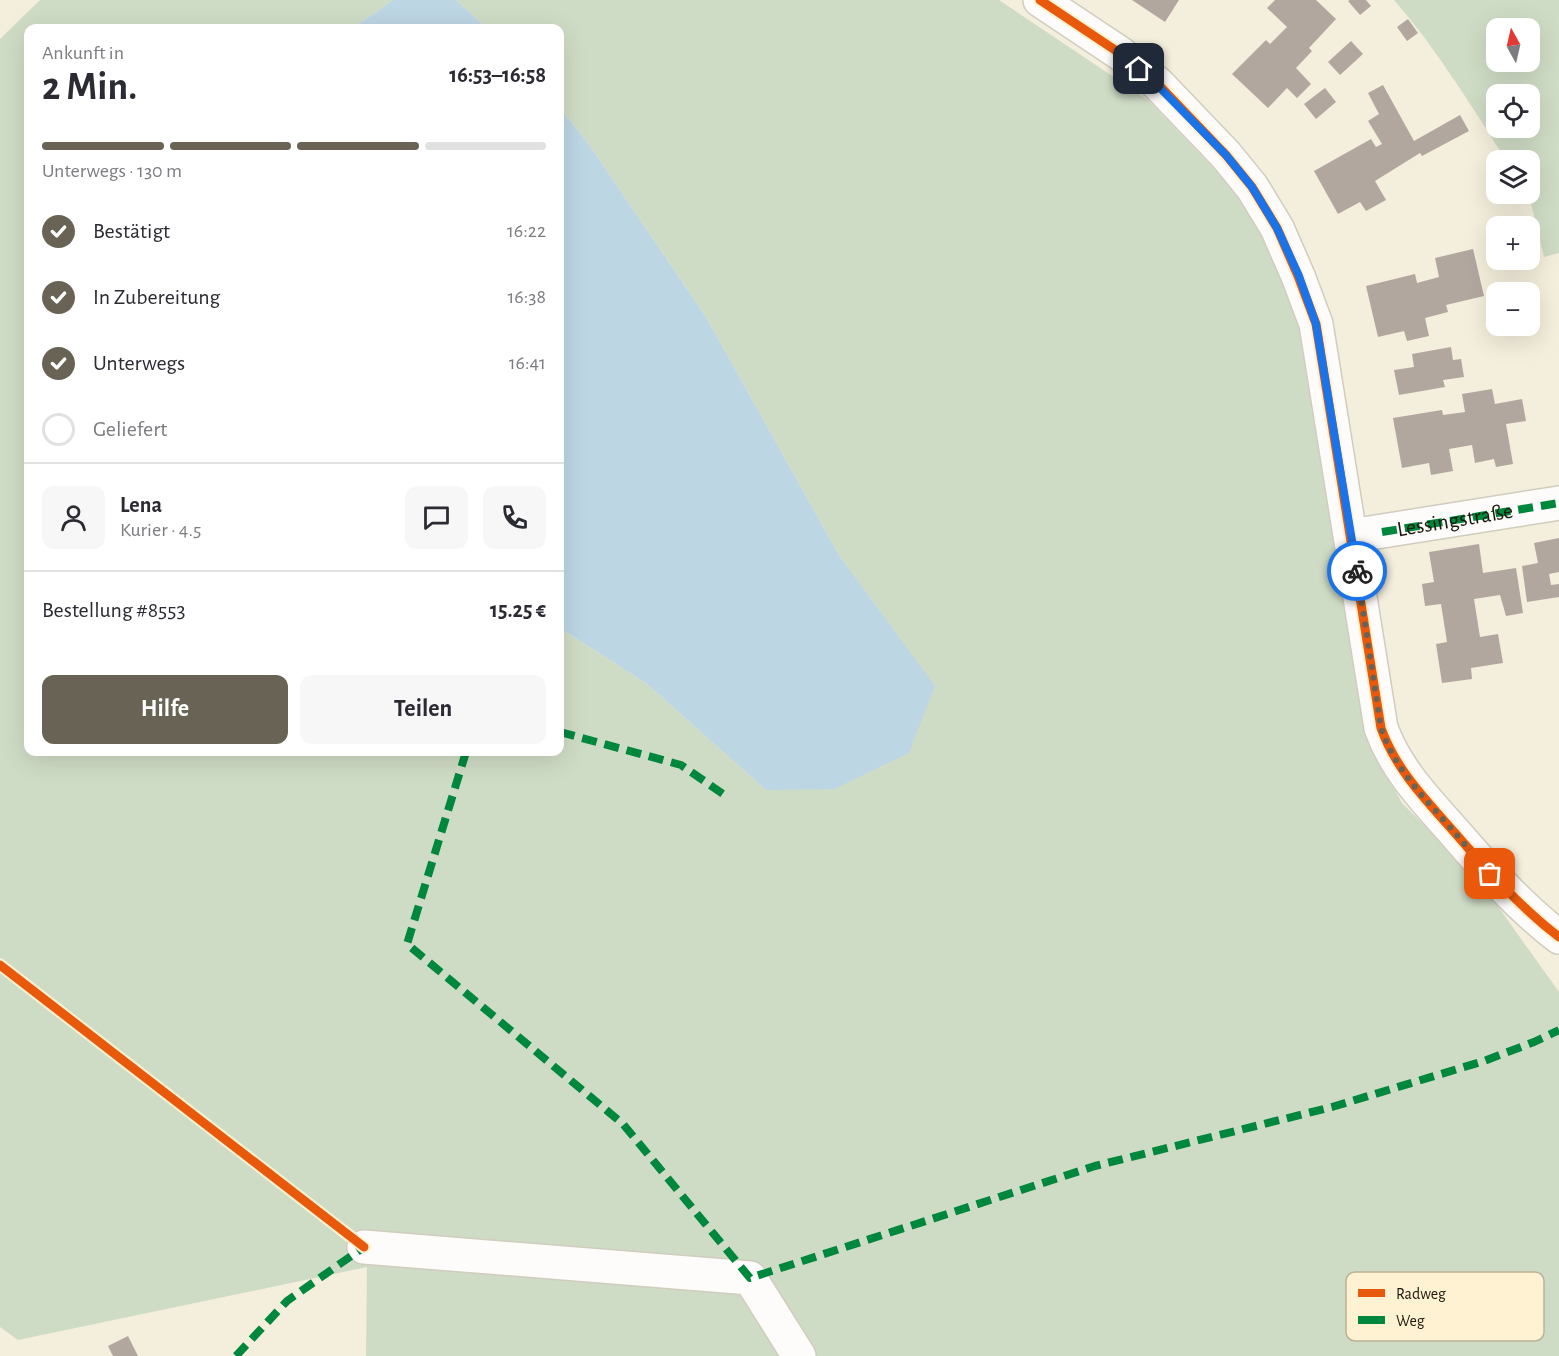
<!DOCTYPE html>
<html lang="de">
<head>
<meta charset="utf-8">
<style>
  body { margin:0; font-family:"Alegreya Sans",sans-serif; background:#f7f7f7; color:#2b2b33; height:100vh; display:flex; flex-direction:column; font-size:22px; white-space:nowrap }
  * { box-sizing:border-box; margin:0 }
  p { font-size:20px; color:#7c7c81 }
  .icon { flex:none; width:33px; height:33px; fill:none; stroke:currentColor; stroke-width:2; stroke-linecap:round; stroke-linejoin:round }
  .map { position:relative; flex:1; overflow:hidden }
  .panel { position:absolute; left:24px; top:24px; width:540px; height:732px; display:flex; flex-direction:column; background:#fff; border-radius:12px; box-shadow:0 6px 24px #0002 }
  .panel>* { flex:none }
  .needle { width:39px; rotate:352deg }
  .controls { position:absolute; left:1486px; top:18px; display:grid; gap:12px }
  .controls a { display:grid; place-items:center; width:54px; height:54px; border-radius:12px; background:#fff; box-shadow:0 6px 24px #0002; font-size:30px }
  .pin { position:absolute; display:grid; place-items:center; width:51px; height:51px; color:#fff; margin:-26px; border-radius:12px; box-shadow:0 3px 9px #0006 }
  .courier { position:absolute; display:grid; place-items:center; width:60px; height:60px; margin:-30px; border:4px solid #1a73e8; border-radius:50%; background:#fff; color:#222; box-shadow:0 2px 8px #0007 }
  .headline em { font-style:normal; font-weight:700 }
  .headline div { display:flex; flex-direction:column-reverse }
  .headline { display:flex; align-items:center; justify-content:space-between; height:102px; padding:0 18px }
  h1 { font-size:39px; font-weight:700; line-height:45px }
  .bar { display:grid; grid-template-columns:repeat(4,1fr); gap:9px 6px; align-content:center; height:72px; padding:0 18px }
  .bar i { height:8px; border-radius:4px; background:#e1e1e2 }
  .bar .on { background:#686355 }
  .bar p { grid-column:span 4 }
  .line { display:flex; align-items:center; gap:15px; padding:0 18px; border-top:2px solid #e1e1e2 }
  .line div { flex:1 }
  .round { display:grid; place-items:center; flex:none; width:63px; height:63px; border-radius:12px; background:#f7f7f7 }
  ol { padding:0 18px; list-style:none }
  li { display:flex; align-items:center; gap:18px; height:66px }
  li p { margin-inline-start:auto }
  li .icon { padding:6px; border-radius:50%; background:#686355; color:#fff; stroke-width:4 }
  li:last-child { color:#7c7c81 }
  li i { width:33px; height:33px; border:3px solid #e1e1e2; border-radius:50% }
  .button { display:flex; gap:12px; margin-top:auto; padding:12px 18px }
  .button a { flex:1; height:69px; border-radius:12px; background:#686355; color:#fff; font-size:24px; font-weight:700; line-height:69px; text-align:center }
  .button a+a { background:#f7f7f7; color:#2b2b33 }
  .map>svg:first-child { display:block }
  .green { fill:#cfdcc5; fill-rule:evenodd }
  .water { fill:#bdd6e4 }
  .building { fill:#b2a79f }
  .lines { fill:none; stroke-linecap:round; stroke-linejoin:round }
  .minor-casing { stroke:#d1ccbe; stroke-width:36 }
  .minor { stroke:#fdfcfa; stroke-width:33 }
  .quiet { stroke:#00873e; stroke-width:8; stroke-dasharray:15 8; stroke-linecap:butt }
  .cycleway-casing { stroke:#fff2d2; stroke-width:13 }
  .cycleway { stroke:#e8590c; stroke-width:9 }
  .done { stroke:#686355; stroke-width:6; stroke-dasharray:0 10.8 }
  .route { stroke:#1a73e8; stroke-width:8 }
  .labels { text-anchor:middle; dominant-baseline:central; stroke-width:4.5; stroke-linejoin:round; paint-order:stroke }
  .street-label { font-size:22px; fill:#1d180d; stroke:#fff2d2 }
  .key { fill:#fff2d2; stroke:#bbb197; stroke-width:1.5 }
  .key-label { font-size:16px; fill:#1d180d }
</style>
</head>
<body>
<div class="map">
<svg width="1559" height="1356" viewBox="0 0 1559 1356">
  <rect width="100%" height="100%" fill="#f4eedc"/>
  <path class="green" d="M40 0H393L353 28H28V752H560V628L647 684 766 790 934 686 839 555 706 317 588 143 560 108V28H487L456 0H999L1148 100 1249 205 1293 300 1309 373 1369 742 1402 803 1479 880 1559 992V1356H366L367 1267 18 1340 0 1327V39Z
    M1394 0H1559V253L1544 257 1530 199 1526 194H1530V160H1506C1471 106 1437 49 1394 0ZM1497 28H1530V62H1497ZM1497 94H1530V128H1497Z"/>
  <path class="water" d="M393 0H456L487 28H353Z
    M560 108 588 143 706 317 839 555 935 686 909 753 834 789 766 790 647 684 560 628Z"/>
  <path class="building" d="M1132 0H1179L1165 22Z
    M1275 0H1316L1336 19 1309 48 1312 51 1296 68 1311 84 1297 98 1287 88 1268 108 1232 74 1266 40 1270 44 1287 27 1267 8Z
    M1350 0H1366L1371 6 1360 15 1348 1Z
    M1408 19 1418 33 1407 41 1397 27Z
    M1351 41 1363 54 1340 75 1328 62Z
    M1383 85 1414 141 1460 115 1469 131 1422 156 1420 153 1375 181 1386 200 1366 211 1360 202 1338 214 1314 171 1371 139 1376 147 1382 144 1368 121 1379 114 1368 93Z
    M1325 88 1336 102 1316 119 1304 104Z
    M1473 249 1484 296 1446 305 1448 312 1425 318 1429 336 1407 341 1404 331 1378 337 1366 286 1415 274 1417 283 1439 277 1435 258Z
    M1451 347 1453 360 1461 359 1464 377 1443 380 1445 387 1399 395 1394 370 1414 367 1412 354Z
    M1492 389 1495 404 1522 399 1526 421 1506 424 1513 464 1496 467 1494 459 1475 463 1472 445 1449 449 1453 471 1431 475 1429 463 1402 468 1393 418 1442 410 1443 415 1465 412 1462 394Z
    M1559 538V572L1549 574 1551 585 1559 584V597L1527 602 1522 566 1538 563 1534 543Z
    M1479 544 1483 573 1516 568 1523 613 1506 616 1500 595 1474 599 1480 637 1498 634 1503 663 1471 668 1472 679 1442 683 1436 644 1447 642 1441 604 1425 606 1422 584 1434 582 1429 552Z
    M128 1336 138 1356H113L108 1346Z"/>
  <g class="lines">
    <g class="minor-casing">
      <path id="minor" d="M1040 0 1121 54 1157 83 1226 155 1252 187 1277 228 1298 276 1316 324 1381 728C1396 770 1426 800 1455 833 1487 870 1520 907 1559 937
        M1351 536 1559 503
        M364 1247 750 1278 799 1356"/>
    </g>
    <use href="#minor" class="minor"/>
    <g class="quiet">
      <path id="s1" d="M1382 532 1559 503"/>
      <path d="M560 732 681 765 726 796"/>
      <path d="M466 752 407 944 623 1124 750 1278 1095 1166 1332 1107 1484 1061 1534 1042 1559 1030"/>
      <path d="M236 1356 287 1301 364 1247 361 1244"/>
    </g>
    <g class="cycleway-casing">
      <path id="cycleway" d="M1040 0 1121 54 1157 83 1226 155 1252 187 1277 228 1298 276 1316 324 1381 728C1396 770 1426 800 1455 833 1487 870 1520 907 1559 937
        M0 965 364 1247"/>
    </g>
    <use href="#cycleway" class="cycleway"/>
  </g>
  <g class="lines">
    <path class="done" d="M1357 571 1381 728C1393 764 1416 789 1441 817 1458 836 1474 855 1490 874"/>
    <path class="route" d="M1139 69 1156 84 1226 155 1252 187 1277 228 1299 276 1316 324 1357 571"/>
  </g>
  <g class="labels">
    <g class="street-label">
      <text stroke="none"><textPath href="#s1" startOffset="74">Lessingstraße</textPath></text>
    </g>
  </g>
  <rect x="1346" y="1272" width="198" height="69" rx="9" class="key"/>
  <rect x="1358" y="1289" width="27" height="8" fill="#e8590c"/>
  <rect x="1358" y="1316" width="27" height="8" fill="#00873e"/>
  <g class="key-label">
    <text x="1396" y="1299">Radweg</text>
    <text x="1396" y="1326">Weg</text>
  </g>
</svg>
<div class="controls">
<a><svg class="needle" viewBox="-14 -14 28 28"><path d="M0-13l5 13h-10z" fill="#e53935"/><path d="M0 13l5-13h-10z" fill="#7c7c81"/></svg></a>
<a><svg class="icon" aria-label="locate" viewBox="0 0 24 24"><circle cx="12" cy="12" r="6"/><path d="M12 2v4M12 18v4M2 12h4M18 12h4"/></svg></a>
<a><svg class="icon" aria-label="layers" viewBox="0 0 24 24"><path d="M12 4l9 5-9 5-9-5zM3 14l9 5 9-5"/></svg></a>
<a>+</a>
<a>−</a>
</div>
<div class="pin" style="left:1490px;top:874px;background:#ea580c"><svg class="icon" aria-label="bag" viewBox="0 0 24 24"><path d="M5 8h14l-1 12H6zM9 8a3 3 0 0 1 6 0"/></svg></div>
<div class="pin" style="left:1139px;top:69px;background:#1f2937"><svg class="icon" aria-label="home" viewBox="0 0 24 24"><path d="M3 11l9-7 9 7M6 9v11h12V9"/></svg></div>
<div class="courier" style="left:1357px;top:571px"><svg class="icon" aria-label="bike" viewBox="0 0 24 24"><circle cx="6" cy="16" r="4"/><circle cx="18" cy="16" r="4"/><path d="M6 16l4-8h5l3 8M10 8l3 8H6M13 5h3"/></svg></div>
<section class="panel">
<div class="headline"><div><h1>2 Min.</h1><p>Ankunft in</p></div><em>16:53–16:58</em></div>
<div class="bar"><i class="on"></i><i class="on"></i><i class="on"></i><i></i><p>Unterwegs · 130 m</p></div>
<ol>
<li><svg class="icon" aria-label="check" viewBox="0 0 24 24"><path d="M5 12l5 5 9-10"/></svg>Bestätigt<p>16:22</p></li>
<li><svg class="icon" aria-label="check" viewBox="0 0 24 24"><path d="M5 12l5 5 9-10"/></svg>In Zubereitung<p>16:38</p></li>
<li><svg class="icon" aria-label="check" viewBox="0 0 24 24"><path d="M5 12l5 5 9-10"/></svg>Unterwegs<p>16:41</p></li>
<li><i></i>Geliefert</li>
</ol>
<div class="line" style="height:108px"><a class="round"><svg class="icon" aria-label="person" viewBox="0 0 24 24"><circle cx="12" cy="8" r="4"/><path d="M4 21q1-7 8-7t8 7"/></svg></a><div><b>Lena</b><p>Kurier · 4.5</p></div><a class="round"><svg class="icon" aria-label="chat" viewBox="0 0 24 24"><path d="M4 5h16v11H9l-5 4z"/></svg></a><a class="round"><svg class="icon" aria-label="phone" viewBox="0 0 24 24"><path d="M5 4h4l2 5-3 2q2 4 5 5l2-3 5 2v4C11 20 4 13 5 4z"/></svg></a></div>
<div class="line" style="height:78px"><div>Bestellung #8553</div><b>15.25 €</b></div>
<div class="button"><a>Hilfe</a><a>Teilen</a></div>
</section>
</div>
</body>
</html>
